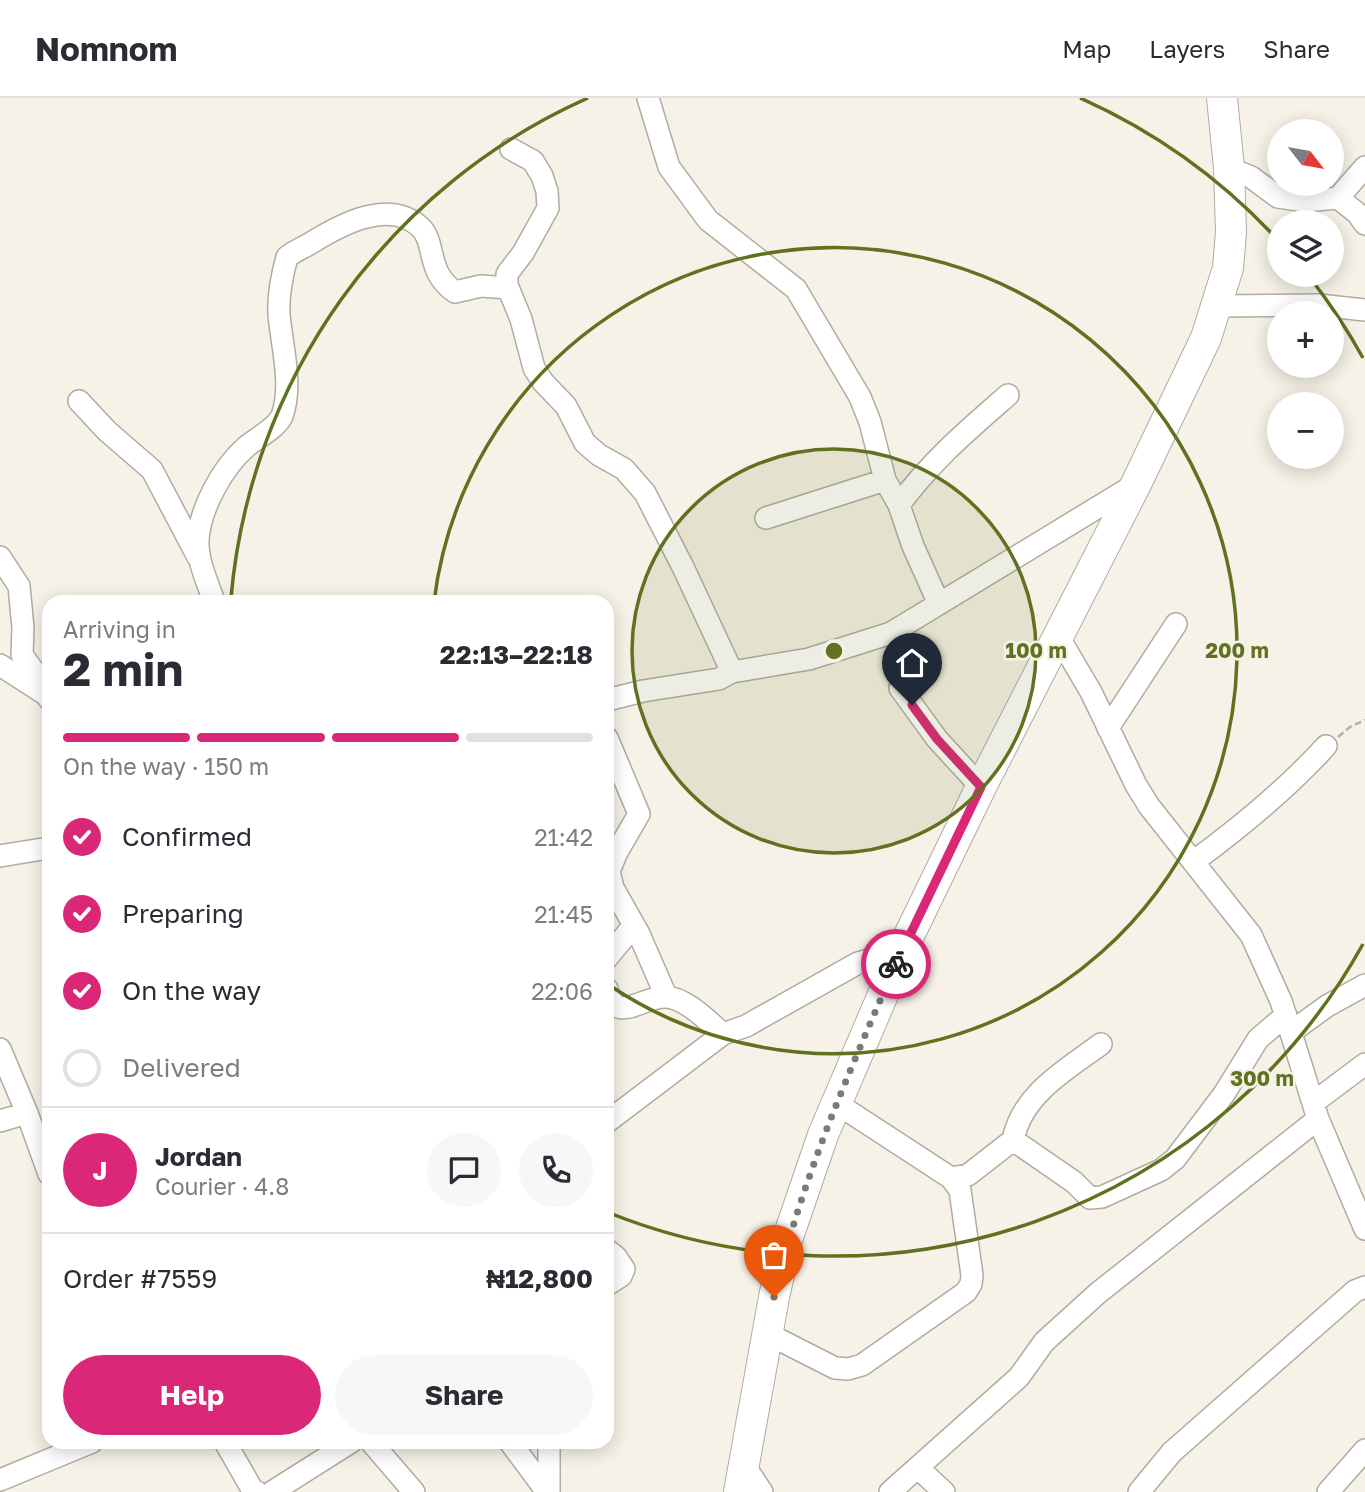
<!DOCTYPE html>
<html lang="en">
<head>
<meta charset="utf-8">
<style>
  body { margin:0; font-family:"Golos Text",sans-serif; background:#f7f7f7; color:#2b2b33; height:100vh; display:flex; flex-direction:column; font-size:26px; white-space:nowrap }
  * { box-sizing:border-box; margin:0 }
  p { font-size:23px; color:#7c7c81 }
  .icon { flex:none; width:38px; height:38px; fill:none; stroke:currentColor; stroke-width:2; stroke-linecap:round; stroke-linejoin:round }
  .map { position:relative; flex:1; overflow:hidden }
  .details { position:absolute; left:42px; top:497px; width:572px; height:854px; display:flex; flex-direction:column; background:#fff; border-radius:21px; box-shadow:0 4px 18px #0003 }
  .details>* { flex:none }
  .needle { width:46px; rotate:121deg }
  .controls { position:absolute; left:1267px; top:21px; display:grid; gap:14px }
  .controls a { display:grid; place-items:center; width:77px; height:77px; border-radius:50%; background:#fff; box-shadow:0 4px 18px #0003; font-size:35px }
  .pin { position:absolute; display:grid; place-items:center; width:60px; height:60px; color:#fff; margin:-72px -30px; border-radius:50% 50% 50% 0; rotate:-45deg; box-shadow:0 0 7px #0007 }
  .pin .icon { rotate:45deg }
  .courier { position:absolute; display:grid; place-items:center; width:70px; height:70px; margin:-35px; border:5px solid #db2777; border-radius:50%; background:#fff; color:#222; box-shadow:0 2px 9px #0007 }
  .overview em { font-style:normal; font-weight:700 }
  .overview div { display:flex; flex-direction:column-reverse }
  .overview { display:flex; align-items:center; justify-content:space-between; height:119px; padding:0 21px }
  h1 { font-size:46px; font-weight:700; line-height:52px }
  .bar { display:grid; grid-template-columns:repeat(4,1fr); gap:10px 7px; align-content:center; height:84px; padding:0 21px }
  .bar i { height:9px; border-radius:5px; background:#e1e1e2 }
  .bar .on { background:#db2777 }
  .bar p { grid-column:span 4 }
  .line { display:flex; align-items:center; gap:18px; padding:0 21px; border-top:2px solid #e1e1e2 }
  .line div { flex:1 }
  .round { display:grid; place-items:center; flex:none; width:74px; height:74px; border-radius:37px; background:#f7f7f7 }
  ol { padding:0 21px; list-style:none }
  li { display:flex; align-items:center; gap:21px; height:77px }
  li p { margin-inline-start:auto }
  li .icon { padding:7px; border-radius:50%; background:#db2777; color:#fff; stroke-width:4 }
  li:last-child { color:#7c7c81 }
  li i { width:38px; height:38px; border:4px solid #e1e1e2; border-radius:50% }
  .primary-button { display:flex; gap:14px; margin-top:auto; padding:14px 21px }
  .primary-button a { flex:1; height:80px; border-radius:42px; background:#db2777; color:#fff; font-size:28px; font-weight:700; line-height:80px; text-align:center }
  .primary-button a+a { background:#f7f7f7; color:#2b2b33 }
  header { display:flex; align-items:center; gap:42px; box-sizing:border-box; height:98px; padding:0 35px; background:#fff; border-bottom:2px solid #e1e1e2 }
  header strong { font-size:33px }
  nav { display:flex; gap:38px; margin-inline-start:auto; font-size:24px }
  .map>svg:first-child { display:block }
  .lines { fill:none; stroke-linecap:round; stroke-linejoin:round }
  .minor-casing { stroke:#b0aca2; stroke-width:24 }
  .highway-casing { stroke:#b0aca2; stroke-width:32 }
  .path { stroke:#b3b0a8; stroke-width:2.5; stroke-dasharray:7 3.5; stroke-linecap:butt }
  .minor { stroke:#fff; stroke-width:21 }
  .highway { stroke:#fff; stroke-width:30 }
  .done { stroke:#7c7a74; stroke-width:7; stroke-dasharray:0 12.6 }
  .route { stroke:#db2777; stroke-width:9 }
  .ring { fill:none; stroke:#60721f; stroke-width:3.5 }
  .centre { fill:#60721f; stroke:#f6f2e7; stroke-width:3.5 }
  .ring-label { font-size:21px; text-anchor:middle; font-weight:bold; fill:#60721f; stroke:#f6f2e7; stroke-width:5; stroke-linejoin:round; paint-order:stroke }
</style>
</head>
<body>
<header>
<strong>Nomnom</strong>
<nav><a>Map</a><a>Layers</a><a>Share</a></nav>
</header>
<div class="map">
<svg width="1365" height="1394" viewBox="0 0 1365 1394">
  <rect width="100%" height="100%" fill="#f6f2e7"/>
  <g class="lines">
    <g class="minor-casing">
      <path id="minor" d="M648 0 669 69 708 122 796 191 860 299 870 324 885 382 899 407 913 448 939 506
        M511 51 533 63 542 78 547 93 548 110 523 155 507 176V187L521 221 534 270 543 284 566 308 585 345 599 357 624 371 645 395 683 469 732 574
        M1229 70 1251 79 1278 99 1305 103 1338 100 1357 115 1365 126
        M1338 100 1365 69
        M1216 208 1319 207 1365 212
        M79 303 107 333 152 372 198 459
        M899 407C930 364 968 332 1008 297
        M766 420 885 382
        M0 459 19 488 23 530 22 557 38 579 49 601
        M214 504C208 485 197 463 198 442 200 410 223 369 246 349 256 340 276 331 282 318 293 288 282 248 279 217 278 198 282 177 287 159 294 153 303 150 311 145 340 127 389 100 420 129 437 145 425 173 455 194L481 188 508 190
        M1058 538 1091 594 1136 687 1149 708 1251 837 1281 903 1318 1021 1365 1131
        M0 567 48 598
        M900 590 937 641 981 689
        M607 602 643 593 719 581 732 574 809 561 891 535 1136 386
        M1108 630 1176 526
        M607 640 639 716 617 754 609 773 613 790 639 836 666 898
        M0 758 49 750
        M1193 764C1242 728 1286 692 1326 648
        M607 860 634 827
        M607 891C615 928 641 899 665 899 685 899 709 924 723 936
        M1291 934 1327 908 1365 887
        M0 951 27 1015 49 1076
        M836 1005 951 1080 968 1077 1013 1042C1022 996 1066 972 1101 946
        M1313 1005 1365 966
        M0 1023 27 1015
        M607 1024 723 936 746 928 858 865 902 852
        M1013 1042 1074 1084 1090 1100 1102 1099 1161 1072 1175 1061 1224 996 1258 941 1286 917
        M607 1152 616 1159 624 1171 621 1178 607 1187
        M768 1236 835 1270 848 1271 862 1267 966 1194 971 1186 972 1177 960 1092 951 1080
        M225 1344 252 1391 257 1394
        M371 1344 414 1394
        M510 1344 547 1394
        M744 1367 762 1394
        M918 1370 944 1394
        M0 1382 92 1344
        M272 1394 351 1344
        M549 1394V1344
        M890 1394 1019 1279 1044 1244 1098 1195 1318 1021
        M1139 1394 1172 1354 1355 1193 1365 1189
        M1328 1394 1365 1352"/>
    </g>
    <g class="highway-casing">
      <path id="highway" d="M739 1394 774 1199 787 1142 823 1037 902 852 981 689 1136 386 1206 240 1228 170 1231 134 1229 70 1222 0"/>
    </g>
    <path class="path" d="M1338 639 1350 629 1365 622"/>
    <use href="#minor" class="minor"/>
    <use href="#highway" class="highway"/>
  </g>
  <g class="lines">
    <path class="done" d="M774 1199C801 1083 848 976 896 866"/>
    <path class="route" d="M896 866 981 689 937 641 912 607"/>
  </g>
  <circle cx="834" cy="553" r="202" fill="#60721f" fill-opacity=".12"/>
  <g class="ring">
    <circle cx="834" cy="553" r="202"/>
    <path d="M434 504A403 403 0 1 1 609 887"/>
    <path d="M1363 846A605 605 0 0 1 607 1114M231 500A605 605 0 0 1 588 0M1080 0A605 605 0 0 1 1276 140M1311 181A605 605 0 0 1 1363 260"/>
  </g>
  <circle cx="834" cy="553" r="10" class="centre"/>
  <g class="ring-label">
    <text x="1036" y="560">100 m</text>
    <text x="1237" y="560">200 m</text>
    <text x="1262" y="988">300 m</text>
  </g>
</svg>
<div class="controls">
<a><svg class="needle" viewBox="-14 -14 28 28"><path d="M0-13l5 13h-10z" fill="#e53935"/><path d="M0 13l5-13h-10z" fill="#7c7c81"/></svg></a>
<a><svg class="icon" aria-label="layers" viewBox="0 0 24 24"><path d="M12 4l9 5-9 5-9-5zM3 14l9 5 9-5"/></svg></a>
<a>+</a>
<a>−</a>
</div>
<div class="pin" style="left:774px;top:1199px;background:#ea580c"><svg class="icon" aria-label="bag" viewBox="0 0 24 24"><path d="M5 8h14l-1 12H6zM9 8a3 3 0 0 1 6 0"/></svg></div>
<div class="pin" style="left:912px;top:607px;background:#1f2937"><svg class="icon" aria-label="home" viewBox="0 0 24 24"><path d="M3 11l9-7 9 7M6 9v11h12V9"/></svg></div>
<div class="courier" style="left:896px;top:866px"><svg class="icon" aria-label="bike" viewBox="0 0 24 24"><circle cx="6" cy="16" r="4"/><circle cx="18" cy="16" r="4"/><path d="M6 16l4-8h5l3 8M10 8l3 8H6M13 5h3"/></svg></div>
<section class="details">
<div class="overview"><div><h1>2 min</h1><p>Arriving in</p></div><em>22:13–22:18</em></div>
<div class="bar"><i class="on"></i><i class="on"></i><i class="on"></i><i></i><p>On the way · 150 m</p></div>
<ol>
<li><svg class="icon" aria-label="check" viewBox="0 0 24 24"><path d="M5 12l5 5 9-10"/></svg>Confirmed<p>21:42</p></li>
<li><svg class="icon" aria-label="check" viewBox="0 0 24 24"><path d="M5 12l5 5 9-10"/></svg>Preparing<p>21:45</p></li>
<li><svg class="icon" aria-label="check" viewBox="0 0 24 24"><path d="M5 12l5 5 9-10"/></svg>On the way<p>22:06</p></li>
<li><i></i>Delivered</li>
</ol>
<div class="line" style="height:126px"><b class="round" style="background:#db2777;color:#fff">J</b><div><b>Jordan</b><p>Courier · 4.8</p></div><a class="round"><svg class="icon" aria-label="chat" viewBox="0 0 24 24"><path d="M4 5h16v11H9l-5 4z"/></svg></a><a class="round"><svg class="icon" aria-label="phone" viewBox="0 0 24 24"><path d="M5 4h4l2 5-3 2q2 4 5 5l2-3 5 2v4C11 20 4 13 5 4z"/></svg></a></div>
<div class="line" style="height:91px"><div>Order #7559</div><b>₦12,800</b></div>
<div class="primary-button"><a>Help</a><a>Share</a></div>
</section>
</div>
</body>
</html>
